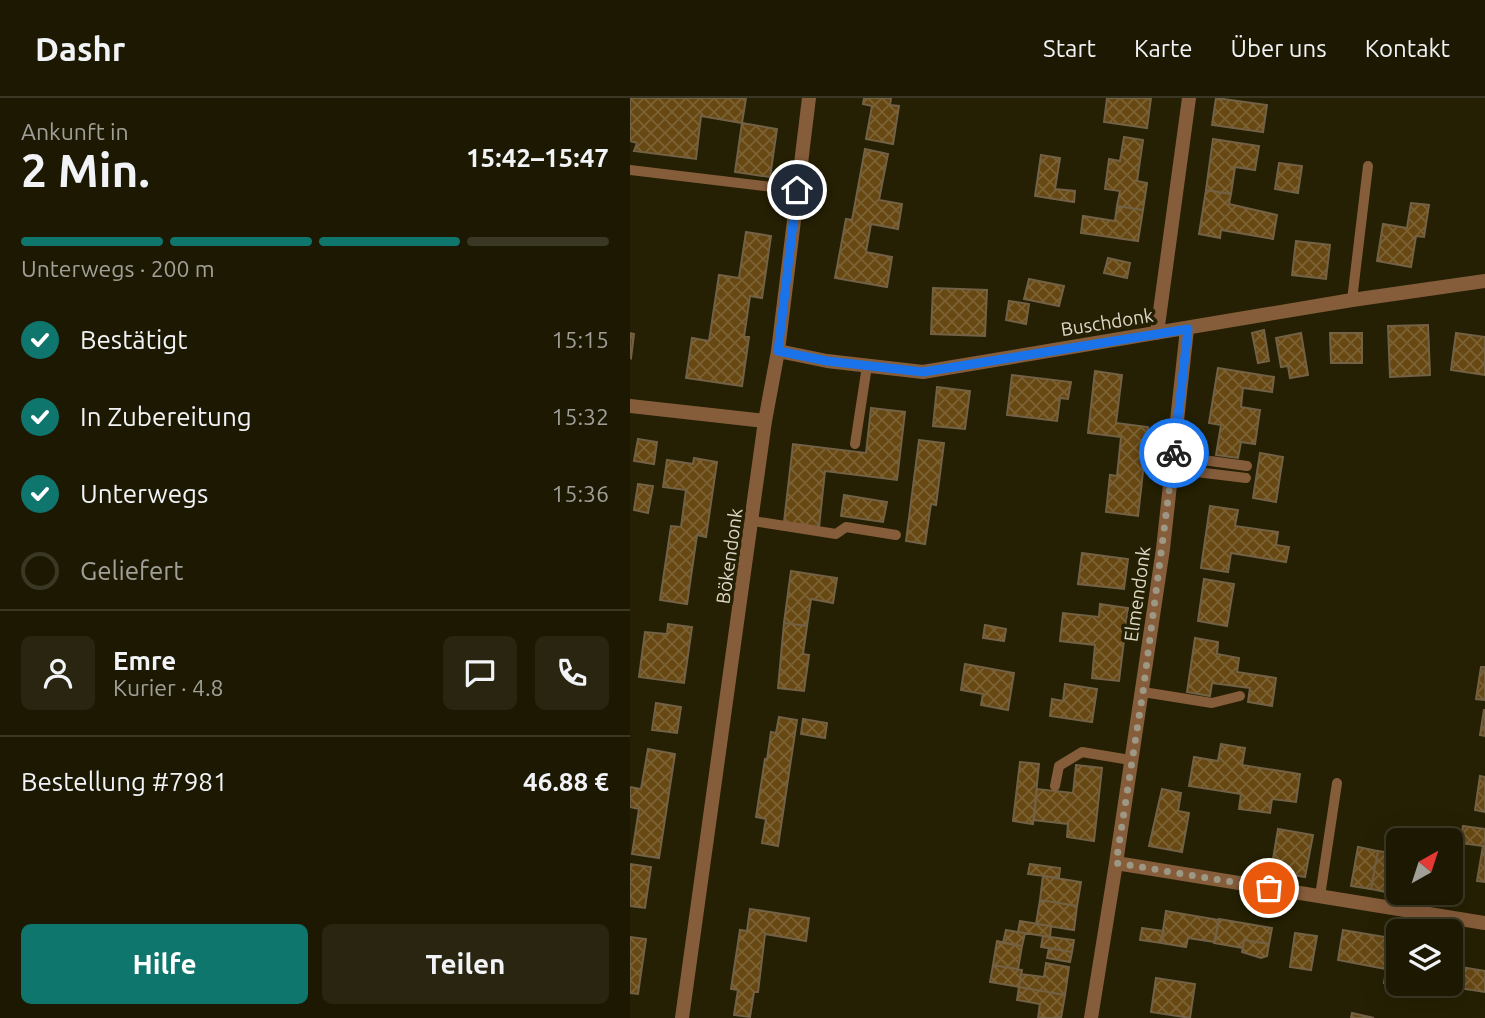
<!DOCTYPE html>
<html lang="de">
<head>
<meta charset="utf-8">
<style>
  body { margin:0; font-family:Ubuntu,sans-serif; background:#292511; color:#f1f3f6; height:100vh; display:flex; flex-direction:column; font-size:26px; white-space:nowrap }
  * { box-sizing:border-box; margin:0 }
  p { font-size:23px; color:#a0a099 }
  .icon { flex:none; width:38px; height:38px; fill:none; stroke:currentColor; stroke-width:2; stroke-linecap:round; stroke-linejoin:round }
  .map { position:relative; flex:1; overflow:hidden }
  .sheet { display:flex; flex-direction:column; background:#1c1802; width:630px }
  .sheet>* { flex:none }
  .needle { width:46px; rotate:39deg }
  .buttons { position:absolute; left:756px; top:730px; display:grid; gap:14px }
  .buttons a { display:grid; place-items:center; width:77px; height:77px; border-radius:10px; background:#1c1802; box-shadow:0 7px 28px #0002,0 0 0 2px #3a3724; font-size:35px }
  .pin { position:absolute; display:grid; place-items:center; width:60px; height:60px; color:#fff; margin:-30px; border:4px solid #fff; border-radius:50%; box-shadow:0 2px 7px #0007 }
  .courier { position:absolute; display:grid; place-items:center; width:70px; height:70px; margin:-35px; border:5px solid #1a73e8; border-radius:50%; background:#fff; color:#222; box-shadow:0 2px 9px #0007 }
  .summary em { font-style:normal; font-weight:700 }
  .summary div { display:flex; flex-direction:column-reverse }
  .summary { display:flex; align-items:center; justify-content:space-between; height:119px; padding:0 21px }
  h1 { font-size:46px; font-weight:700; line-height:52px }
  .bar { display:grid; grid-template-columns:repeat(4,1fr); gap:10px 7px; align-content:center; height:84px; padding:0 21px }
  .bar i { height:9px; border-radius:5px; background:#3a3724 }
  .bar .current { background:#0f766e }
  .bar p { grid-column:span 4 }
  .line { display:flex; align-items:center; gap:18px; padding:0 21px; border-top:2px solid #3a3724 }
  .line div { flex:1 }
  .round { display:grid; place-items:center; flex:none; width:74px; height:74px; border-radius:10px; background:#292511 }
  ol { padding:0 21px; list-style:none }
  li { display:flex; align-items:center; gap:21px; height:77px }
  li p { margin-inline-start:auto }
  li .icon { padding:7px; border-radius:50%; background:#0f766e; color:#fff; stroke-width:4 }
  li:last-child { color:#a0a099 }
  li i { width:38px; height:38px; border:4px solid #3a3724; border-radius:50% }
  .primary-button { display:flex; gap:14px; margin-top:auto; padding:14px 21px }
  .primary-button a { flex:1; height:80px; border-radius:10px; background:#0f766e; color:#fff; font-size:28px; font-weight:700; line-height:80px; text-align:center }
  .primary-button a+a { background:#292511; color:#f1f3f6 }
  header { display:flex; align-items:center; gap:42px; box-sizing:border-box; height:98px; padding:0 35px; background:#1c1802; border-bottom:2px solid #3a3724 }
  header strong { font-size:33px }
  nav { display:flex; gap:38px; margin-inline-start:auto; font-size:24px }
  main { display:flex; flex:1; min-height:0 }
  .map>svg:first-child { display:block }
  .building { fill:url(#building-cross-hatch); stroke:#736146; stroke-width:2 }
  .lines { fill:none; stroke-linecap:round; stroke-linejoin:round }
  .lane { stroke:#865d3b; stroke-width:10 }
  .street { stroke:#865d3b; stroke-width:14 }
  .done { stroke:#9d9884; stroke-width:7; stroke-dasharray:0 12.6 }
  .route { stroke:#1a73e8; stroke-width:9 }
  .labels { text-anchor:middle; dominant-baseline:central; stroke-width:7; stroke-linejoin:round; paint-order:stroke }
  .street-label { font-size:19px; fill:#ddd9c9; stroke:#252003 }
</style>
</head>
<body>
<header>
<strong>Dashr</strong>
<nav><a>Start</a><a>Karte</a><a>Über uns</a><a>Kontakt</a></nav>
</header>
<main>
<section class="sheet">
<div class="summary"><div><h1>2 Min.</h1><p>Ankunft in</p></div><em>15:42–15:47</em></div>
<div class="bar"><i class="current"></i><i class="current"></i><i class="current"></i><i></i><p>Unterwegs · 200 m</p></div>
<ol>
<li><svg class="icon" aria-label="check" viewBox="0 0 24 24"><path d="M5 12l5 5 9-10"/></svg>Bestätigt<p>15:15</p></li>
<li><svg class="icon" aria-label="check" viewBox="0 0 24 24"><path d="M5 12l5 5 9-10"/></svg>In Zubereitung<p>15:32</p></li>
<li><svg class="icon" aria-label="check" viewBox="0 0 24 24"><path d="M5 12l5 5 9-10"/></svg>Unterwegs<p>15:36</p></li>
<li><i></i>Geliefert</li>
</ol>
<div class="line" style="height:126px"><a class="round"><svg class="icon" aria-label="person" viewBox="0 0 24 24"><circle cx="12" cy="8" r="4"/><path d="M4 21q1-7 8-7t8 7"/></svg></a><div><b>Emre</b><p>Kurier · 4.8</p></div><a class="round"><svg class="icon" aria-label="chat" viewBox="0 0 24 24"><path d="M4 5h16v11H9l-5 4z"/></svg></a><a class="round"><svg class="icon" aria-label="phone" viewBox="0 0 24 24"><path d="M5 4h4l2 5-3 2q2 4 5 5l2-3 5 2v4C11 20 4 13 5 4z"/></svg></a></div>
<div class="line" style="height:91px"><div>Bestellung #7981</div><b>46.88 €</b></div>
<div class="primary-button"><a>Hilfe</a><a>Teilen</a></div>
</section>
<div class="map">
<svg width="855" height="920" viewBox="0 0 855 920">
  <defs>
    <pattern id="building-cross-hatch" width="8" height="8" patternUnits="userSpaceOnUse" patternTransform="scale(1.75)"><rect width="8" height="8" fill="#674813"/><path d="M0 0l8 8M0 8l8-8" fill="none" stroke="#7c6234"/></pattern>
  </defs>
  <rect width="100%" height="100%" fill="#252003"/>
  <path class="building" d="M0 0H116L112 25 71 18 66 61 4 53 7 45 0 43Z
    M234 0H261L260 7 269 8 263 46 236 41 242 8 233 6Z
    M477 0H521L517 30 474 24Z
    M586 0 637 7 633 34 582 27Z
    M112 25 147 31 140 79 105 74Z
    M494 39 513 42 507 83 517 85 513 112 487 108 490 93 475 91 479 61 490 63Z
    M583 41 629 48 625 72 605 69 601 96 576 92Z
    M235 51 258 56 249 102 272 106 268 131 241 126 236 154 262 159 257 189 205 180 216 121 222 122Z
    M411 57 430 60 425 91 445 93 444 104 405 98Z
    M649 65 672 68 668 95 645 91Z
    M576 92 601 96 599 106 647 117 643 141 591 132 590 140 569 136Z
    M781 105 799 107 794 139 786 138 781 169 747 163 753 126 777 130Z
    M487 108 513 112 508 143 451 135 453 118 485 123Z
    M116 134 141 138 132 200 120 198 114 239H119L112 288 56 280 62 240 79 243 89 177 109 180Z
    M666 143 700 147 696 181 662 177Z
    M478 160 500 165 497 180 474 175Z
    M399 181 434 188 429 208 394 201Z
    M303 190 357 192 355 238 301 236Z
    M379 203 399 206 396 226 376 222Z
    M798 227 800 277 760 279 758 228Z
    M634 232 639 263 628 265 622 235Z
    M0 235 4 236 1 260 0 259Z
    M671 235 678 277 660 280 658 268 651 269 646 240Z
    M700 235H732V265H701Z
    M826 235 855 239V277L821 272Z
    M588 270 644 279 642 294 613 290 611 309 630 312 625 346 611 344 608 360 586 357 591 327 579 325Z
    M465 273 492 277 486 325 518 329 508 418 476 414 480 377 487 378 491 339 458 335Z
    M382 277 441 284 438 301 430 300 427 323 377 317Z
    M307 289 340 293 335 331 303 328Z
    M241 310 275 314 267 382 195 373 189 429 154 424 163 346 236 355Z
    M8 341 27 344 24 366 4 363Z
    M289 342 314 345 306 407 301 406 295 446 276 443Z
    M630 355 653 359 646 404 623 400Z
    M64 360 87 364 76 439 67 437 57 506 30 502 41 428 51 429 56 392 33 389 37 362 63 366Z
    M8 386 23 388 18 415 4 412Z
    M214 397 257 404 253 424 211 418Z
    M580 408 608 412 605 428 648 434 646 447 659 449 656 464 601 455 598 474 571 470Z
    M452 455 498 461 494 491 448 486Z
    M161 473 207 480 203 505 181 501 177 528 154 525Z
    M574 481 604 486 597 528 568 523Z
    M470 506 498 510 489 583 462 580 465 547 430 543 433 515 469 519Z
    M154 525 177 528 173 556 179 557 174 593 148 590Z
    M38 526 62 529 54 585 9 579 15 534 37 536Z
    M355 527 376 531 374 543 353 540Z
    M565 540 588 544 587 556 609 560 607 574 646 580 642 608 618 604 620 590 582 585 580 598 557 594Z
    M335 566 384 575 378 612 351 607 353 596 331 592Z
    M851 569H855V602L846 601Z
    M435 586 467 591 462 624 420 618 422 601 433 603Z
    M26 605 51 609 47 635 22 632Z
    M854 612H855V638L850 637Z
    M149 619 167 622 148 748 132 745 136 721 126 719 135 661 137 662 141 634 146 635Z
    M173 621 197 625 195 640 171 636Z
    M591 646 615 650 612 667 670 676 666 704 642 701 640 715 609 711 611 696 559 688 564 659 588 663Z
    M18 651 45 656 29 760 2 756 9 711 0 709V689L11 691Z
    M390 664 409 666 403 726 383 723Z
    M446 667 472 670 464 743 437 739 438 726 404 722 407 691 443 695Z
    M850 678 855 679V714L845 712Z
    M532 691 551 695 548 713 559 715 552 754 519 748Z
    M833 728 855 731V784L847 783 853 748 830 745Z
    M648 731 683 737 675 779 641 773Z
    M728 749 748 753 741 791 721 788Z
    M748 753 768 756 761 795 741 791Z
    M0 766 21 769 15 810 0 808Z
    M400 766 430 770 429 780 398 776Z
    M413 778 451 784 447 808 410 802Z
    M410 802 447 808 444 832 406 826Z
    M120 811 179 820 176 843 135 836 128 894H124L120 919 104 917 108 892 101 891 110 832 117 833Z
    M536 813 589 822 585 844 558 840 556 849 531 845Z
    M589 821 642 830 639 846 614 842 613 850 584 845Z
    M390 823 421 828 420 839 388 834Z
    M512 830 534 833 531 845 510 842Z
    M376 832 395 835 392 848 373 845Z
    M713 832 761 840 756 871 708 862Z
    M665 835 687 838 681 872 660 869Z
    M413 838 444 842 442 854 411 849Z
    M0 839 16 841 8 896 0 895Z
    M614 842 639 846 637 858 631 860 612 854Z
    M367 843 392 848 388 871 363 867Z
    M419 850 442 854 440 864 417 860Z
    M759 855 768 857 765 887 754 885Z
    M416 865 439 869 435 897 389 889 391 876 414 879Z
    M363 867 392 872 389 889 360 884Z
    M825 868 855 873V894L822 889Z
    M526 880 565 886 560 920 521 914Z
    M389 889 435 897 431 920H408L410 906 387 902Z
    M722 915 744 920H721Z"/>
  <g class="lines">
    <path class="lane" d="M0 72 167 92
      M722 202 738 68
      M225 346 237 268
      M544 358 617 368
      M542 371 616 380
      M123 423 206 436 216 429 266 437
      M513 594 582 605 610 598
      M425 688 429 668 452 654 500 662
      M690 798 707 685"/>
    <path class="street" d="M527 235 559 0
      M148 253 197 263 293 274 722 202 855 183
      M0 308 135 323
      M486 765 533 451 557 231
      M52 920 135 323 148 253 179 0
      M461 920 486 765 855 825"/>
  </g>
  <g class="lines">
    <path class="done" d="M544 355 513 594 486 765 639 790"/>
    <path class="route" d="M167 92 148 253 197 263 293 274 558 231 544 355"/>
  </g>
  <g class="labels">
    <g class="street-label">
      <text transform="translate(477 224) rotate(-9)">Buschdonk</text>
      <text transform="translate(99 458) rotate(-82)">Bökendonk</text>
      <text transform="translate(507 496) rotate(-82)">Elmendonk</text>
    </g>
  </g>
</svg>
<div class="buttons">
<a><svg class="needle" viewBox="-14 -14 28 28"><path d="M0-13l5 13h-10z" fill="#e53935"/><path d="M0 13l5-13h-10z" fill="#a0a099"/></svg></a>
<a><svg class="icon" aria-label="layers" viewBox="0 0 24 24"><path d="M12 4l9 5-9 5-9-5zM3 14l9 5 9-5"/></svg></a>
</div>
<div class="pin" style="left:639px;top:790px;background:#ea580c"><svg class="icon" aria-label="bag" viewBox="0 0 24 24"><path d="M5 8h14l-1 12H6zM9 8a3 3 0 0 1 6 0"/></svg></div>
<div class="pin" style="left:167px;top:92px;background:#1f2937"><svg class="icon" aria-label="home" viewBox="0 0 24 24"><path d="M3 11l9-7 9 7M6 9v11h12V9"/></svg></div>
<div class="courier" style="left:544px;top:355px"><svg class="icon" aria-label="bike" viewBox="0 0 24 24"><circle cx="6" cy="16" r="4"/><circle cx="18" cy="16" r="4"/><path d="M6 16l4-8h5l3 8M10 8l3 8H6M13 5h3"/></svg></div>
</div>
</main>
</body>
</html>
